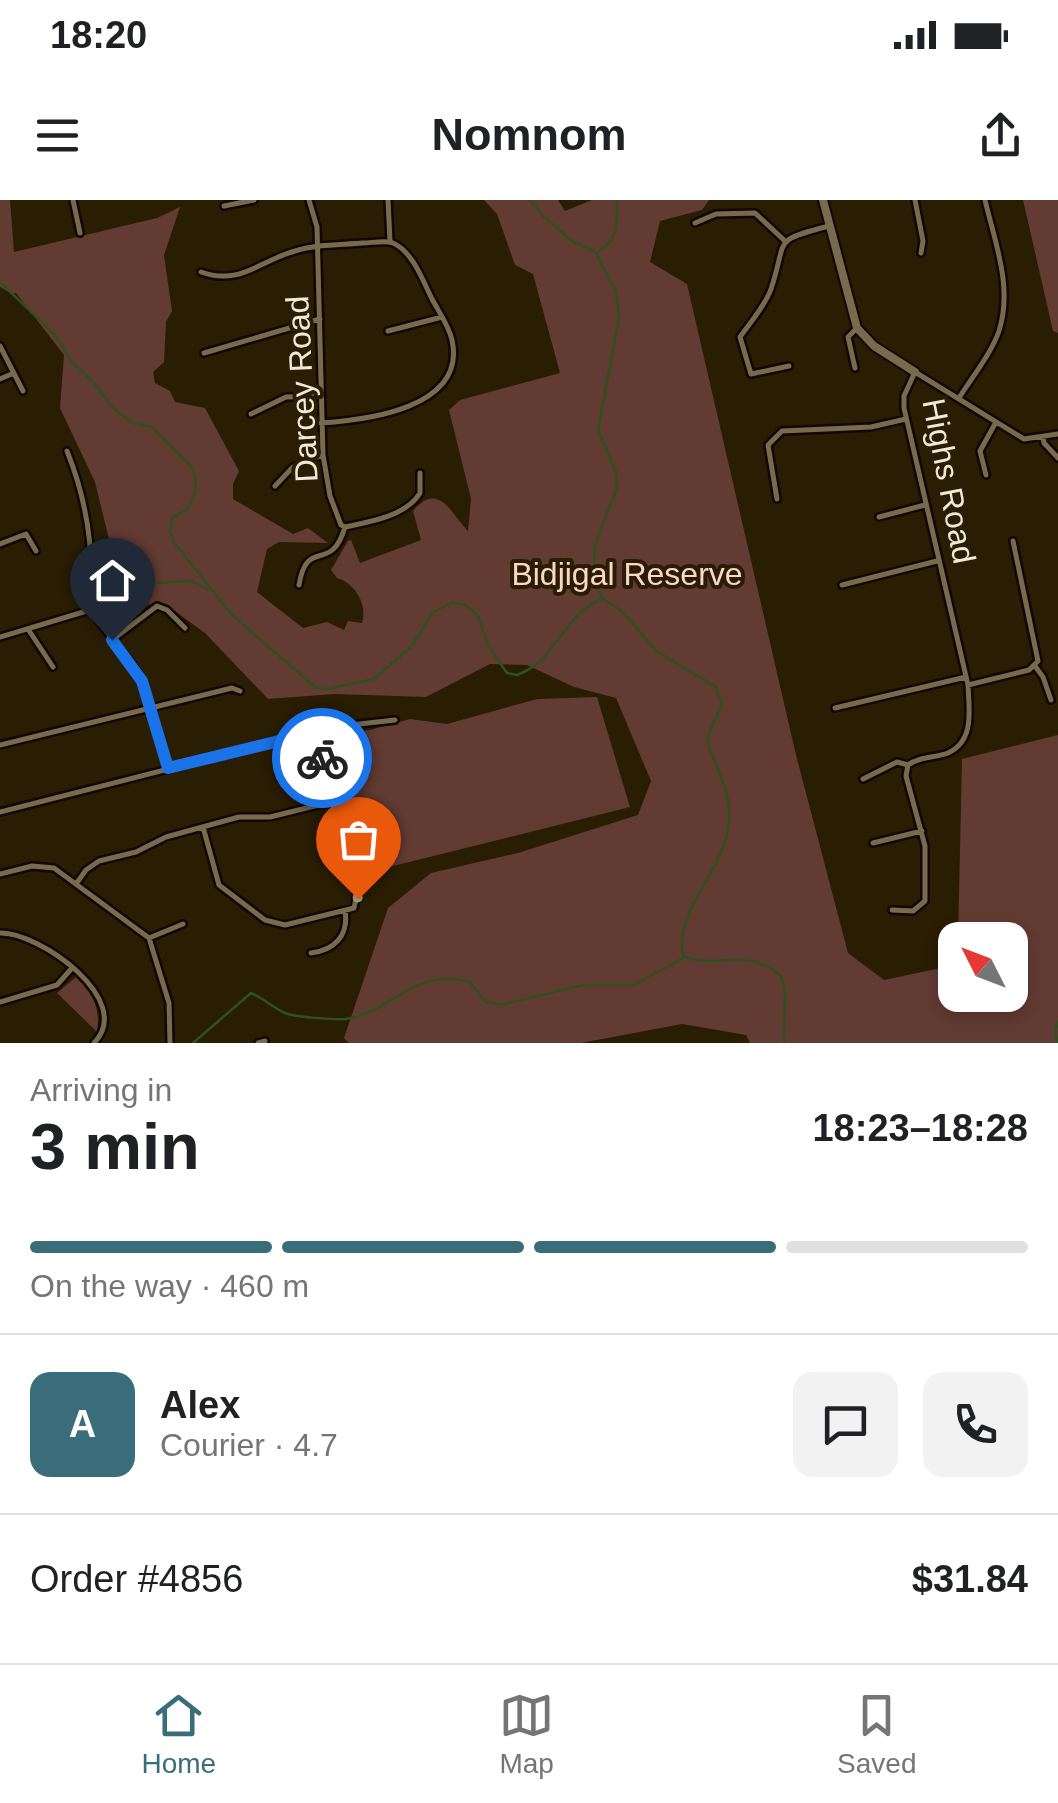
<!DOCTYPE html>
<html lang="en">
<head>
<meta charset="utf-8">
<style>
  body { margin:0; font-family:Helvetica,sans-serif; background:#f2f2f2; color:#202124; height:100vh; display:flex; flex-direction:column; font-size:38px; white-space:nowrap }
  * { box-sizing:border-box; margin:0 }
  p { font-size:32px; color:#757577 }
  .icon { flex:none; width:55px; height:55px; fill:none; stroke:currentColor; stroke-width:2; stroke-linecap:round; stroke-linejoin:round }
  .map { position:relative; height:843px; overflow:hidden }
  .panel { display:flex; flex-direction:column; background:#fff; flex:1 }
  .panel>* { flex:none }
  .needle { width:65px; rotate:312deg }
  .tools { position:absolute; left:938px; top:722px; display:grid; gap:20px }
  .tools a { display:grid; place-items:center; width:90px; height:90px; border-radius:20px; background:#fff; box-shadow:0 5px 15px #0003; font-size:50px }
  .pin { position:absolute; display:grid; place-items:center; width:85px; height:85px; color:#fff; margin:-102px -42px; border-radius:50% 50% 50% 0; rotate:-45deg; box-shadow:0 0 10px #0007 }
  .pin .icon { rotate:45deg }
  .courier { position:absolute; display:grid; place-items:center; width:100px; height:100px; margin:-50px; border:8px solid #1a73e8; border-radius:50%; background:#fff; color:#222; box-shadow:0 2px 12px #0007 }
  .summary em { font-style:normal; font-weight:600 }
  .summary div { display:flex; flex-direction:column-reverse }
  .summary { display:flex; align-items:center; justify-content:space-between; height:170px; padding:0 30px }
  h1 { font-size:65px; font-weight:600; line-height:75px }
  .bar { display:grid; grid-template-columns:repeat(4,1fr); gap:15px 10px; align-content:center; height:120px; padding:0 30px }
  .bar i { height:12px; border-radius:8px; background:#e0e0e0 }
  .bar .on { background:#386d79 }
  .bar p { grid-column:span 4 }
  .line { display:flex; align-items:center; gap:25px; padding:0 30px; border-top:2px solid #e0e0e0 }
  .line div { flex:1 }
  .round { display:grid; place-items:center; flex:none; width:105px; height:105px; border-radius:20px; background:#f2f2f2 }
  .status { display:flex; justify-content:space-between; align-items:center; height:70px; padding:0 50px; background:#fff; direction:ltr }
  .status svg { height:28px; fill:currentColor }
  header { display:flex; justify-content:space-between; align-items:center; height:130px; padding:0 30px; background:#fff; font-size:45px; font-weight:600 }
  .menu { display:flex; justify-content:space-around; align-items:center; height:140px; border-top:2px solid #e0e0e0; background:#fff; font-size:28px; color:#757577 }
  .menu a { display:grid; justify-items:center; gap:5px }
  .menu .on { color:#386d79 }
  .map>svg:first-child { display:block }
  .green { fill:#623b32 }
  .lines { fill:none; stroke-linecap:round; stroke-linejoin:round }
  .stream { stroke:#2f511d; stroke-width:2.5 }
  .street-casing { stroke:#110700; stroke-width:10 }
  .secondary-casing { stroke:#110700; stroke-width:12 }
  .street { stroke:#786a4f; stroke-width:5 }
  .secondary { stroke:#786a4f; stroke-width:8 }
  .done { stroke:#aba28f; stroke-width:10; stroke-dasharray:0 18 }
  .route { stroke:#1a73e8; stroke-width:12 }
  .labels { text-anchor:middle; dominant-baseline:central; stroke-width:8; stroke-linejoin:round; paint-order:stroke }
  .street-label { font-size:32px; fill:#f1e9da; stroke:#291d03 }
  .park-label { font-size:32px; fill:#fdd5cb; stroke:#291d03 }
</style>
</head>
<body>
<div class="status"><b>18:20</b><svg viewBox="0 0 49 12"><path d="M0 12V9h3v3zM5 12V6h3v6zM10 12V3h3v9zM15 12V0h3v12zM26 1h20v11H26zM47 4h2v5h-2z"/></svg></div>
<header><svg class="icon" aria-label="menu" viewBox="0 0 24 24"><path d="M4 6h16M4 12h16M4 18h16"/></svg>Nomnom<svg class="icon" aria-label="share" viewBox="0 0 24 24"><path d="M12 15V3M7 8l5-5 5 5M5 13v7h14v-7"/></svg></header>
<div class="map">
<svg width="1058" height="843" viewBox="0 0 1058 843">
  <rect width="100%" height="100%" fill="#291d03"/>
  <path class="green" d="M0 0H10L14 52 157 18 180 7 164 55 172 111 166 122 164 162 153 172 155 183 170 191 175 202 205 208 239 271 233 284V299L293 334 308 328 328 343 279 342 267 349 257 392 303 428 327 422 344 430 348 421 362 423C368 405 355 383 337 378L331 370 348 341 351 340 360 363 421 340 413 311C439 280 452 315 468 331L471 299 449 210 460 200 560 173 533 74 515 65 497 14 484 0H558L565 11 592 0H709L702 10 660 21 650 62 687 84 796 555 848 753 884 780 955 765V795H1010V740H958L962 559 1058 535V843H750L746 835 682 824 581 843H349L344 838 388 708 431 673 518 653 638 615 651 581 616 498 574 487 527 465 490 464 426 497 334 494 268 499 205 433 165 404 125 405 95 282 60 208 64 155 16 93 12 94 0 87Z
    M1023 0H1058V133L1053 131Z
    M597 497 630 607 357 675 321 536 370 530 410 519 447 524 537 499Z
    M76 777C93 790 101 811 97 832L57 793Z"/>
  <g class="lines">
    <path class="stream" d="M530 0 542 15 572 41 594 51
      M617 0C617 23 619 41 596 53L616 92 619 117 598 230 616 272 617 288 594 348 595 382 602 398 624 413 656 451 716 487 722 504 707 539C713 561 726 583 729 606 735 663 679 698 682 751L685 757C719 769 747 746 781 776L785 791 784 843
      M0 82 56 136 72 162 93 182 113 208 133 223 152 227 190 265 196 276 195 294 187 309 172 318 170 332 174 342 232 415 316 488 327 489 374 479 412 446 432 413 452 403 465 405 477 414 489 447 507 473 517 475C558 460 558 419 602 399
      M142 384 192 381 208 390
      M193 843 251 793C264 798 273 808 285 813 294 817 336 820 346 819 391 813 414 766 470 782L486 802 501 805 583 785H634L685 757
      M1057 843 1055 831 1058 822"/>
    <g class="street-casing">
      <path id="street" d="M73 0 80 33
        M309 0 317 27 323 255 330 296 341 325 345 327C370 322 406 316 420 293V273
        M388 0 390 41
        M915 0 923 41 921 53
        M224 6 254 0
        M695 23 716 14 755 13 785 41
        M201 72C240 86 259 61 295 51 317 44 340 45 363 43 372 43 385 40 393 43 413 52 423 81 432 99 439 112 449 126 452 140 467 208 367 220 321 223
        M388 131 442 117
        M0 146 23 191
        M204 153 320 119
        M789 166 751 174 740 137C750 123 765 106 771 89 788 39 770 41 829 26
        M855 168 848 137 857 128
        M0 179 14 173
        M959 198C972 177 991 154 999 131 1013 87 995 43 985 0
        M251 214 286 197 321 196
        M1043 237 1044 243 1058 258
        M67 251C88 303 95 354 90 410
        M986 275 980 251 996 222
        M275 286 293 267 323 255
        M777 299 768 245 782 231 871 227 906 219
        M879 317 925 305
        M0 344 26 334 36 351
        M299 385C307 336 331 375 345 327
        M842 385 937 361
        M90 410 138 472 152 509 167 568
        M28 429 53 467
        M0 437 90 410
        M112 440 157 406 167 410 185 428
        M1035 466 1043 477 1051 500
        M968 485 1029 470 1038 461 1013 341
        M835 508 966 477
        M0 545 232 488 240 491
        M863 579 897 562 908 565
        M0 612 333 527 395 520
        M203 627 219 685 265 720 285 725 354 708 357 694 316 532
        M873 643 922 631
        M0 674 32 666 54 668 149 738 169 803 170 843
        M76 684 86 670 99 661 136 652 166 637 239 617H270L331 602
        M892 710 913 711 925 701V646L906 576 908 565C920 556 935 558 948 553 975 541 969 509 968 485L904 208V196L915 172 1024 239 1058 234
        M0 733C39 732 136 800 94 843
        M149 738 183 724
        M311 753C335 750 349 735 345 711
        M0 802 57 785 72 768
        M258 843 265 841"/>
    </g>
    <g class="secondary-casing">
      <path id="secondary" d="M823 0 857 128 874 146 915 172"/>
    </g>
    <use href="#street" class="street"/>
    <use href="#secondary" class="secondary"/>
  </g>
  <g class="lines">
    <path class="done" d="M322 558 358 699"/>
    <path class="route" d="M112 440 142 481 168 568 316 532 322 558"/>
  </g>
  <g class="labels">
    <g class="street-label">
      <text transform="translate(302 189) rotate(-93)">Darcey Road</text>
      <text transform="translate(949 281) rotate(79)">Highs Road</text>
    </g>
    <g class="park-label">
      <text x="627" y="374">Bidjigal Reserve</text>
    </g>
  </g>
</svg>
<div class="tools">
<a><svg class="needle" viewBox="-14 -14 28 28"><path d="M0-13l5 13h-10z" fill="#e53935"/><path d="M0 13l5-13h-10z" fill="#757577"/></svg></a>
</div>
<div class="pin" style="left:358px;top:699px;background:#ea580c"><svg class="icon" aria-label="bag" viewBox="0 0 24 24"><path d="M5 8h14l-1 12H6zM9 8a3 3 0 0 1 6 0"/></svg></div>
<div class="pin" style="left:112px;top:440px;background:#1f2937"><svg class="icon" aria-label="home" viewBox="0 0 24 24"><path d="M3 11l9-7 9 7M6 9v11h12V9"/></svg></div>
<div class="courier" style="left:322px;top:558px"><svg class="icon" aria-label="bike" viewBox="0 0 24 24"><circle cx="6" cy="16" r="4"/><circle cx="18" cy="16" r="4"/><path d="M6 16l4-8h5l3 8M10 8l3 8H6M13 5h3"/></svg></div>
</div>
<section class="panel">
<div class="summary"><div><h1>3 min</h1><p>Arriving in</p></div><em>18:23–18:28</em></div>
<div class="bar"><i class="on"></i><i class="on"></i><i class="on"></i><i></i><p>On the way · 460 m</p></div>
<div class="line" style="height:180px"><b class="round" style="background:#386d79;color:#fff">A</b><div><b>Alex</b><p>Courier · 4.7</p></div><a class="round"><svg class="icon" aria-label="chat" viewBox="0 0 24 24"><path d="M4 5h16v11H9l-5 4z"/></svg></a><a class="round"><svg class="icon" aria-label="phone" viewBox="0 0 24 24"><path d="M5 4h4l2 5-3 2q2 4 5 5l2-3 5 2v4C11 20 4 13 5 4z"/></svg></a></div>
<div class="line" style="height:130px"><div>Order #4856</div><b>$31.84</b></div>
</section>
<nav class="menu">
<a class="on"><svg class="icon" aria-label="home" viewBox="0 0 24 24"><path d="M3 11l9-7 9 7M6 9v11h12V9"/></svg>Home</a>
<a><svg class="icon" aria-label="map" viewBox="0 0 24 24"><path d="M3 6l6-2 6 2 6-2v14l-6 2-6-2-6 2zM9 4v14M15 6v14"/></svg>Map</a>
<a><svg class="icon" aria-label="saved" viewBox="0 0 24 24"><path d="M7 4h10v16l-5-4-5 4z"/></svg>Saved</a>
</nav>
</body>
</html>
